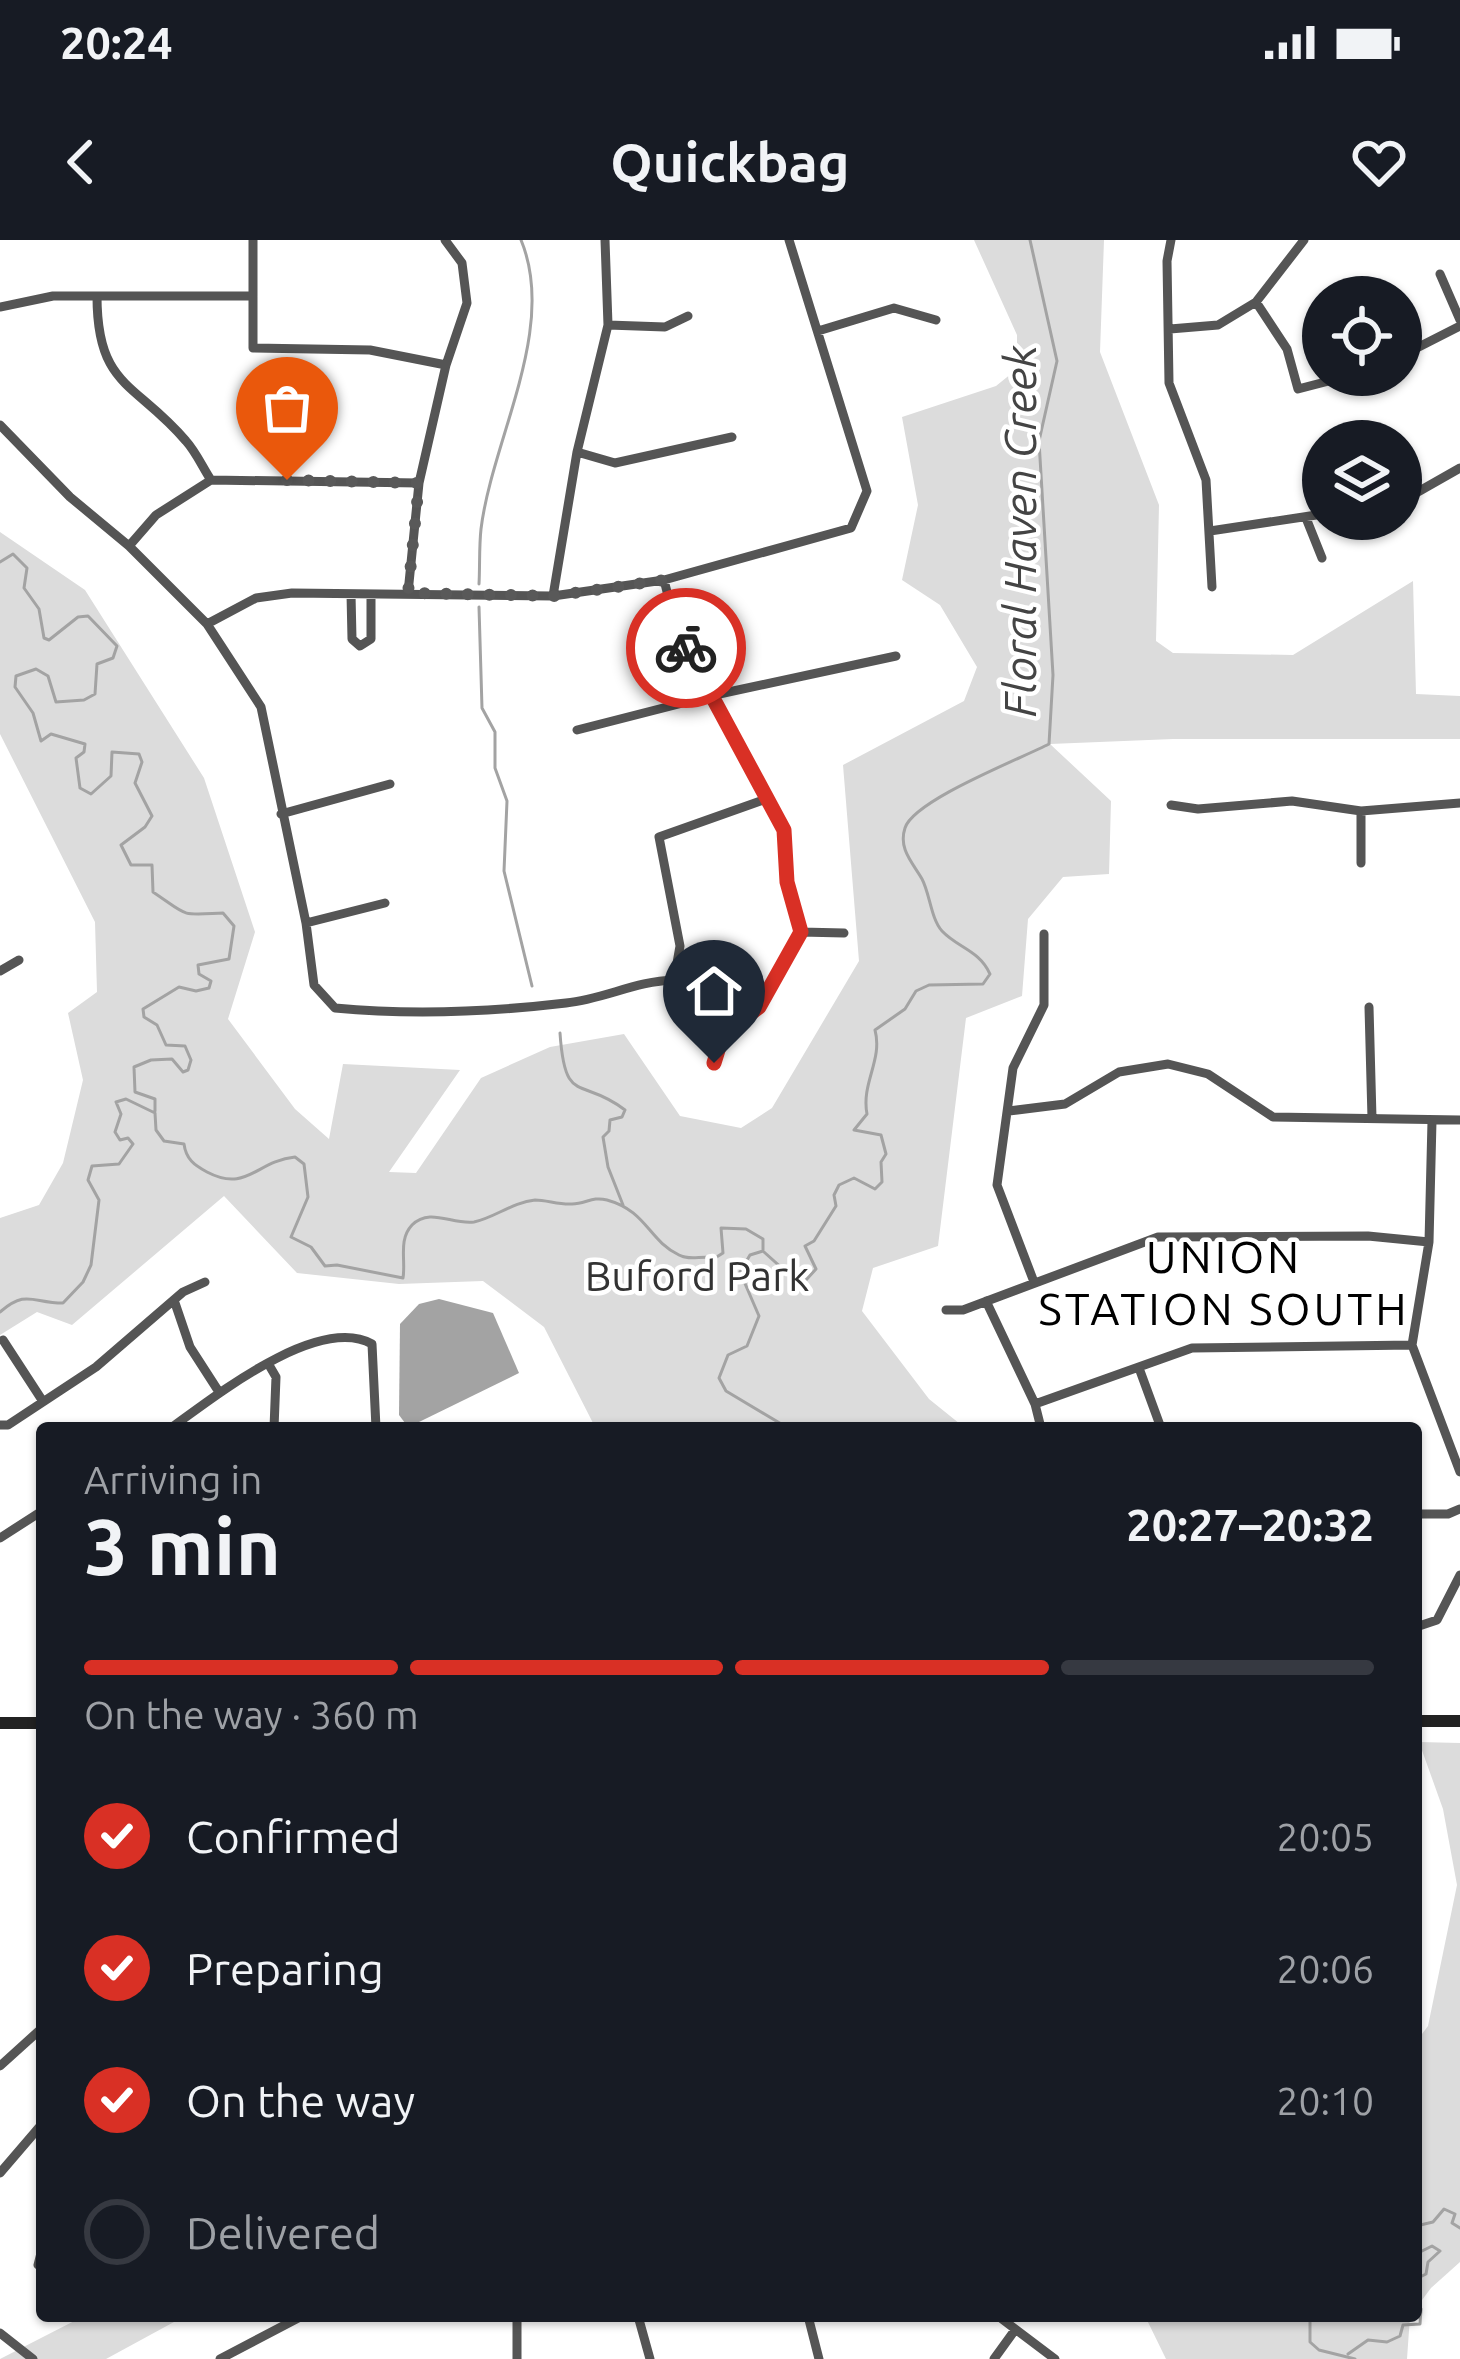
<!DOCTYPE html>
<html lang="en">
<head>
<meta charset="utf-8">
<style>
  body { margin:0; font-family:Ubuntu,sans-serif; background:#242831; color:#f1f3f6; height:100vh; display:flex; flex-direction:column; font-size:45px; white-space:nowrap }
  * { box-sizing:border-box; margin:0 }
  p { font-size:39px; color:#9ea1a6 }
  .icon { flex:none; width:66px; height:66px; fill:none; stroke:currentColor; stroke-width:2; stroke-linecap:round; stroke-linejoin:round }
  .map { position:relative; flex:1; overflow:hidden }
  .details { position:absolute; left:36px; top:1182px; width:1386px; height:900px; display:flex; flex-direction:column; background:#171b24; border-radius:12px; box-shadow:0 3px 9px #0004 }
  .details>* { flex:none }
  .buttons { position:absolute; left:1302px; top:36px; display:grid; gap:24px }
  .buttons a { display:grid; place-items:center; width:120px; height:120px; border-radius:50%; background:#171b24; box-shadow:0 3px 9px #0004; font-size:60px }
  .pin { position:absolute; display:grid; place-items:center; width:102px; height:102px; color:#fff; margin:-123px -51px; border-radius:50% 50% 50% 0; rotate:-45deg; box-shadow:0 0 12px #0007 }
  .pin .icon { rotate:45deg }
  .courier { position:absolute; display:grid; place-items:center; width:120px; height:120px; margin:-60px; border:9px solid #d93025; border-radius:50%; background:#fff; color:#222; box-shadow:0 3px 15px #0007 }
  .overview em { font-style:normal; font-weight:700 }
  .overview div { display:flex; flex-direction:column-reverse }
  .overview { display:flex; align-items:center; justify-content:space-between; height:204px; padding:0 48px }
  h1 { font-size:78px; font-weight:700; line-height:90px }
  .bar { display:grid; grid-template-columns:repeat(4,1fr); gap:18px 12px; align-content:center; height:144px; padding:0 48px }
  .bar i { height:15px; border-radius:9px; background:#363941 }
  .bar .current { background:#d93025 }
  .bar p { grid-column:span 4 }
  ol { padding:0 48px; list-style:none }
  li { display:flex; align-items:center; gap:36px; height:132px }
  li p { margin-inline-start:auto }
  li .icon { padding:12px; border-radius:50%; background:#d93025; color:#fff; stroke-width:4 }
  li:last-child { color:#9ea1a6 }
  li i { width:66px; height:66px; border:6px solid #363941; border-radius:50% }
  .status { display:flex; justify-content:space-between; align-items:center; height:84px; padding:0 60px; background:#171b24; direction:ltr }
  .status svg { height:33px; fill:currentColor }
  header { display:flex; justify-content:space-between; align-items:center; height:156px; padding:0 48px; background:#171b24; font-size:54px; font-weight:700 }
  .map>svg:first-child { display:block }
  .green { fill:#dcdcdc }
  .water { fill:#a3a3a3 }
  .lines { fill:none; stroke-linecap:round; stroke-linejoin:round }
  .stream { stroke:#a3a3a3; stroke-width:3 }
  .street { stroke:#555; stroke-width:9 }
  .secondary { stroke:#222; stroke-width:12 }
  .done { stroke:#595959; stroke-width:12; stroke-dasharray:0 21.6 }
  .route { stroke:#d93025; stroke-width:15 }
  .labels { text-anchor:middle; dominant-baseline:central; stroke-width:9; stroke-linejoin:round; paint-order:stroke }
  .park-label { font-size:42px; fill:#333; stroke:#fff }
  .water-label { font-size:45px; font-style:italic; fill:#444; stroke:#fff }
  .neighbourhood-label { font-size:45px; letter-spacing:3px; fill:#000; stroke:#fff }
</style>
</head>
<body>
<div class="status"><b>20:24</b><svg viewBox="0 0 49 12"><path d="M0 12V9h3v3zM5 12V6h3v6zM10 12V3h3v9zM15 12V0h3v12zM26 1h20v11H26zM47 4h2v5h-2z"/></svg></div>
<header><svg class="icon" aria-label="back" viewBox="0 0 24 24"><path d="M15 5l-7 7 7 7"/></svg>Quickbag<svg class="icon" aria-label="heart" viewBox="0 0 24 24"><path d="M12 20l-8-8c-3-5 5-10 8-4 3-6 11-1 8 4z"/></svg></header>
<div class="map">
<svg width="1460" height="2119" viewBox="0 0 1460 2119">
  <rect width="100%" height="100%" fill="#fff"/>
  <path class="green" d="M974 0H1104L1100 112 1159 265 1156 401 1173 413 1293 415 1413 341 1416 454 1460 456V499H1173L1050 504 1111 561 1109 634 1063 637 1028 679 1022 756 966 778 938 1006 873 1028 862 1071 929 1159 965 1188H601L594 1185 544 1087 483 1041 399 1044 297 1033 224 956 72 1085 37 1072 0 1095V978L39 965 63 923 83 840 68 773 97 752 95 682 0 494V292L85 350 204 538 255 692 228 779 295 869 329 899 343 824 460 830 389 932 416 933 481 838 550 807 624 794 680 876 741 888 772 868 859 721 843 525 964 461 977 427 940 365 902 340 918 265 902 177 996 146 1017 129V95Z
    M1419 1502 1460 1503V2022L1431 2048 1416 2068V1802L1428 1786 1457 1645 1443 1569Z
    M84 2076H185L106 2119H0Z
    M1145 2076H1410L1407 2119H1166Z"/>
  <path class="water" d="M439 1059 493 1073 519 1133 419 1182 405 1183 399 1175 400 1084 419 1064Z"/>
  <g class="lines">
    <path class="stream" d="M0 322 13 314 27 328 24 348 39 369 44 398 49 400 78 377 88 376 117 406 113 418 97 424 95 454 84 460 56 462 48 436 36 429 16 436 15 447 33 473 41 501 51 494 85 504 84 512 76 518 80 548 91 554 111 536 112 512 139 514 142 522 135 543 152 576 145 587 121 605 131 625H152L153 652C190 677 178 675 223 673L234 686 229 719 198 725 199 734 211 741 209 748 196 751 179 747 143 769 144 777 157 785 166 805 185 806 191 820 188 830 183 832 172 819 151 820 134 827 135 852 155 859V871
      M479 344C480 326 479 307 481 289 492 199 558 89 521 0
      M479 367 482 468 495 492V528L507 561 504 631 532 746
      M560 793C565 867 581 836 625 870L622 877 610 880 609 891 603 897 608 927 623 965
      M764 1012 793 1038 806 1040 816 1029 805 1006 814 1001 836 966 834 955 839 945 854 938 875 949 882 942 881 922 886 914 881 895 854 890 867 874C861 843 883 820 875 790L905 769 916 751 929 745 983 744 990 734C979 710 958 708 942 691 931 679 930 654 922 639 913 623 898 609 905 588 914 560 1020 519 1049 504L1053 435 1039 201 1057 121 1030 0
      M0 1072C27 1049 32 1063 63 1063L83 1042 91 1025 99 960 88 940 92 926 119 924 133 904 128 898 120 900 115 892 121 874 116 862 126 859 155 873 156 890 164 901 184 904C186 919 194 925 207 932 247 953 256 921 295 917L304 924 308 957 291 997 311 1007 325 1026 337 1025 403 1038C406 1020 398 1000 412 985 430 967 452 985 474 982 494 978 513 962 535 960 547 960 559 965 572 964 586 964 592 956 607 960 647 971 648 1000 679 1015 690 1021 702 1015 715 1018L723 1013 721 988 746 989 763 999V1011L750 1015 740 1032 759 1076 747 1106 728 1115 719 1138 726 1151 788 1188
      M1416 1986 1433 1982 1444 1969 1455 1974 1452 1983 1460 1988
      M1416 2014 1432 2006 1440 2011 1428 2022 1426 2034 1416 2039
      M1310 2076V2102L1319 2110 1355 2119
      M1348 2114 1368 2100 1387 2102 1400 2096 1403 2085 1420 2084 1421 2069 1416 2059"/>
    <path class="street" d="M253 0V108L370 110 446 125
      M1171 0 1167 21 1169 143 1206 240 1212 347
      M1440 34 1460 80
      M97 56C97 148 136 142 186 201 196 212 203 228 211 240
      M1256 62 1287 109 1298 149 1352 135
      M0 67 53 56H253
      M608 85 665 87 688 76
      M1170 89 1218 85 1256 62 1304 0
      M818 91 894 68 936 80
      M1401 116 1460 86
      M0 185 70 257 129 306 207 384 261 467 306 683 314 745 335 768C411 775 490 772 566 763 604 759 636 741 674 740
      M577 212 615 223 732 197
      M1401 256 1416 253 1460 228
      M1306 278 1322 318
      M1210 291 1323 274
      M129 306 156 275 211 240 419 243
      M664 340 676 387 784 589 787 642 801 692 759 767 723 794 714 823
      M408 353 419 243 446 125 467 63 462 23 445 0
      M351 354 352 399 360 406 371 399V354
      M553 356 577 212 608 85 605 0
      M207 384 256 358 292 353 553 356 664 340 851 288 867 251 789 0
      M577 490 710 456 896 416
      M1171 565 1198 569 1292 561 1361 571 1460 563
      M1361 571V623
      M281 574 390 544
      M306 683 385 663
      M801 692 844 693
      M0 731 19 720
      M1369 767 1372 878
      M723 794 691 777 674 740 680 706 659 597 769 558
      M1009 871 1065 864 1119 832 1168 824 1208 834 1273 877 1460 880
      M1432 881 1429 1002 1412 1105 1460 1232
      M1034 1042 997 945 1013 828 1044 765V694
      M174 1060 190 1107 219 1152
      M986 1061 1035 1164 1041 1188
      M946 1070H963L1158 997 1368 996 1429 1002
      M3 1100 42 1160
      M269 1125 276 1137 274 1188
      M1139 1128 1161 1188
      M1035 1164 1192 1108 1412 1105
      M0 1185H8L96 1127 183 1052 205 1042
      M171 1188C214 1157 318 1074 372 1104L376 1188
      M1416 1274H1448L1460 1269
      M0 1298 42 1271
      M1416 1387 1437 1380 1460 1335
      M0 1826 42 1788
      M0 1933 42 1884
      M38 2025 42 2009
      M638 2076 650 2119
      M808 2076 819 2119
      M998 2076 1055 2119
      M0 2093 33 2119
      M220 2119 302 2076
      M517 2119V2076
      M994 2119 1015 2090"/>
    <path class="secondary" d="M1416 1481H1460
      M0 1483H42"/>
  </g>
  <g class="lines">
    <path class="done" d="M287 240 419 243 408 353 554 356 664 340 676 387 686 408"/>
    <path class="route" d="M686 408 784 590 787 642 801 692 759 767 723 794 714 823"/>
  </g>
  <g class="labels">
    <g class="park-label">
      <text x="697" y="1035">Buford Park</text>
    </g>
    <g class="water-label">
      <text transform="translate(1019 291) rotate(-90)">Floral Haven Creek</text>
    </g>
    <g class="neighbourhood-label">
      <text x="1224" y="1016">UNION<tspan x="1224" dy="52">STATION SOUTH</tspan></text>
    </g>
  </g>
</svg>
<div class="buttons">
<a><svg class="icon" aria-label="locate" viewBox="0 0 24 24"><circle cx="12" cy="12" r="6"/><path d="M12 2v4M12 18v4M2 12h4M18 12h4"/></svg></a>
<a><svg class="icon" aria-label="layers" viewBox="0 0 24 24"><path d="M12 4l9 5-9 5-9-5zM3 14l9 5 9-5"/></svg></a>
</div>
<div class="pin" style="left:287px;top:240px;background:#ea580c"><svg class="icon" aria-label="bag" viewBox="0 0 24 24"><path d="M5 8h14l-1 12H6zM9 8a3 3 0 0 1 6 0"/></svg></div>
<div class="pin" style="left:714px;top:823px;background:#1f2937"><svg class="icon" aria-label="home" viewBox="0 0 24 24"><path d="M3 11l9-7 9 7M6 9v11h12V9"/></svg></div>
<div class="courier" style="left:686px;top:408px"><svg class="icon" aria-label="bike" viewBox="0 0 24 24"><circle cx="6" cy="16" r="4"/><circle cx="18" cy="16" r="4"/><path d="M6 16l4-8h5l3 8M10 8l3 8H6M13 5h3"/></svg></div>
<section class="details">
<div class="overview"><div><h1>3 min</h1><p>Arriving in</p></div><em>20:27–20:32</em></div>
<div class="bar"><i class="current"></i><i class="current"></i><i class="current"></i><i></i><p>On the way · 360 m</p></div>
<ol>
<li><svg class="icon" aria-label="check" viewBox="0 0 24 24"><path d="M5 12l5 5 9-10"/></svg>Confirmed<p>20:05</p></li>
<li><svg class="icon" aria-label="check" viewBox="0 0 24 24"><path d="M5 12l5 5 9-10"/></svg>Preparing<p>20:06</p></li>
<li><svg class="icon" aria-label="check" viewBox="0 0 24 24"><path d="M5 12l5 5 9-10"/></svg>On the way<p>20:10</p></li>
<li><i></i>Delivered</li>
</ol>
</section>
</div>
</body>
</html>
